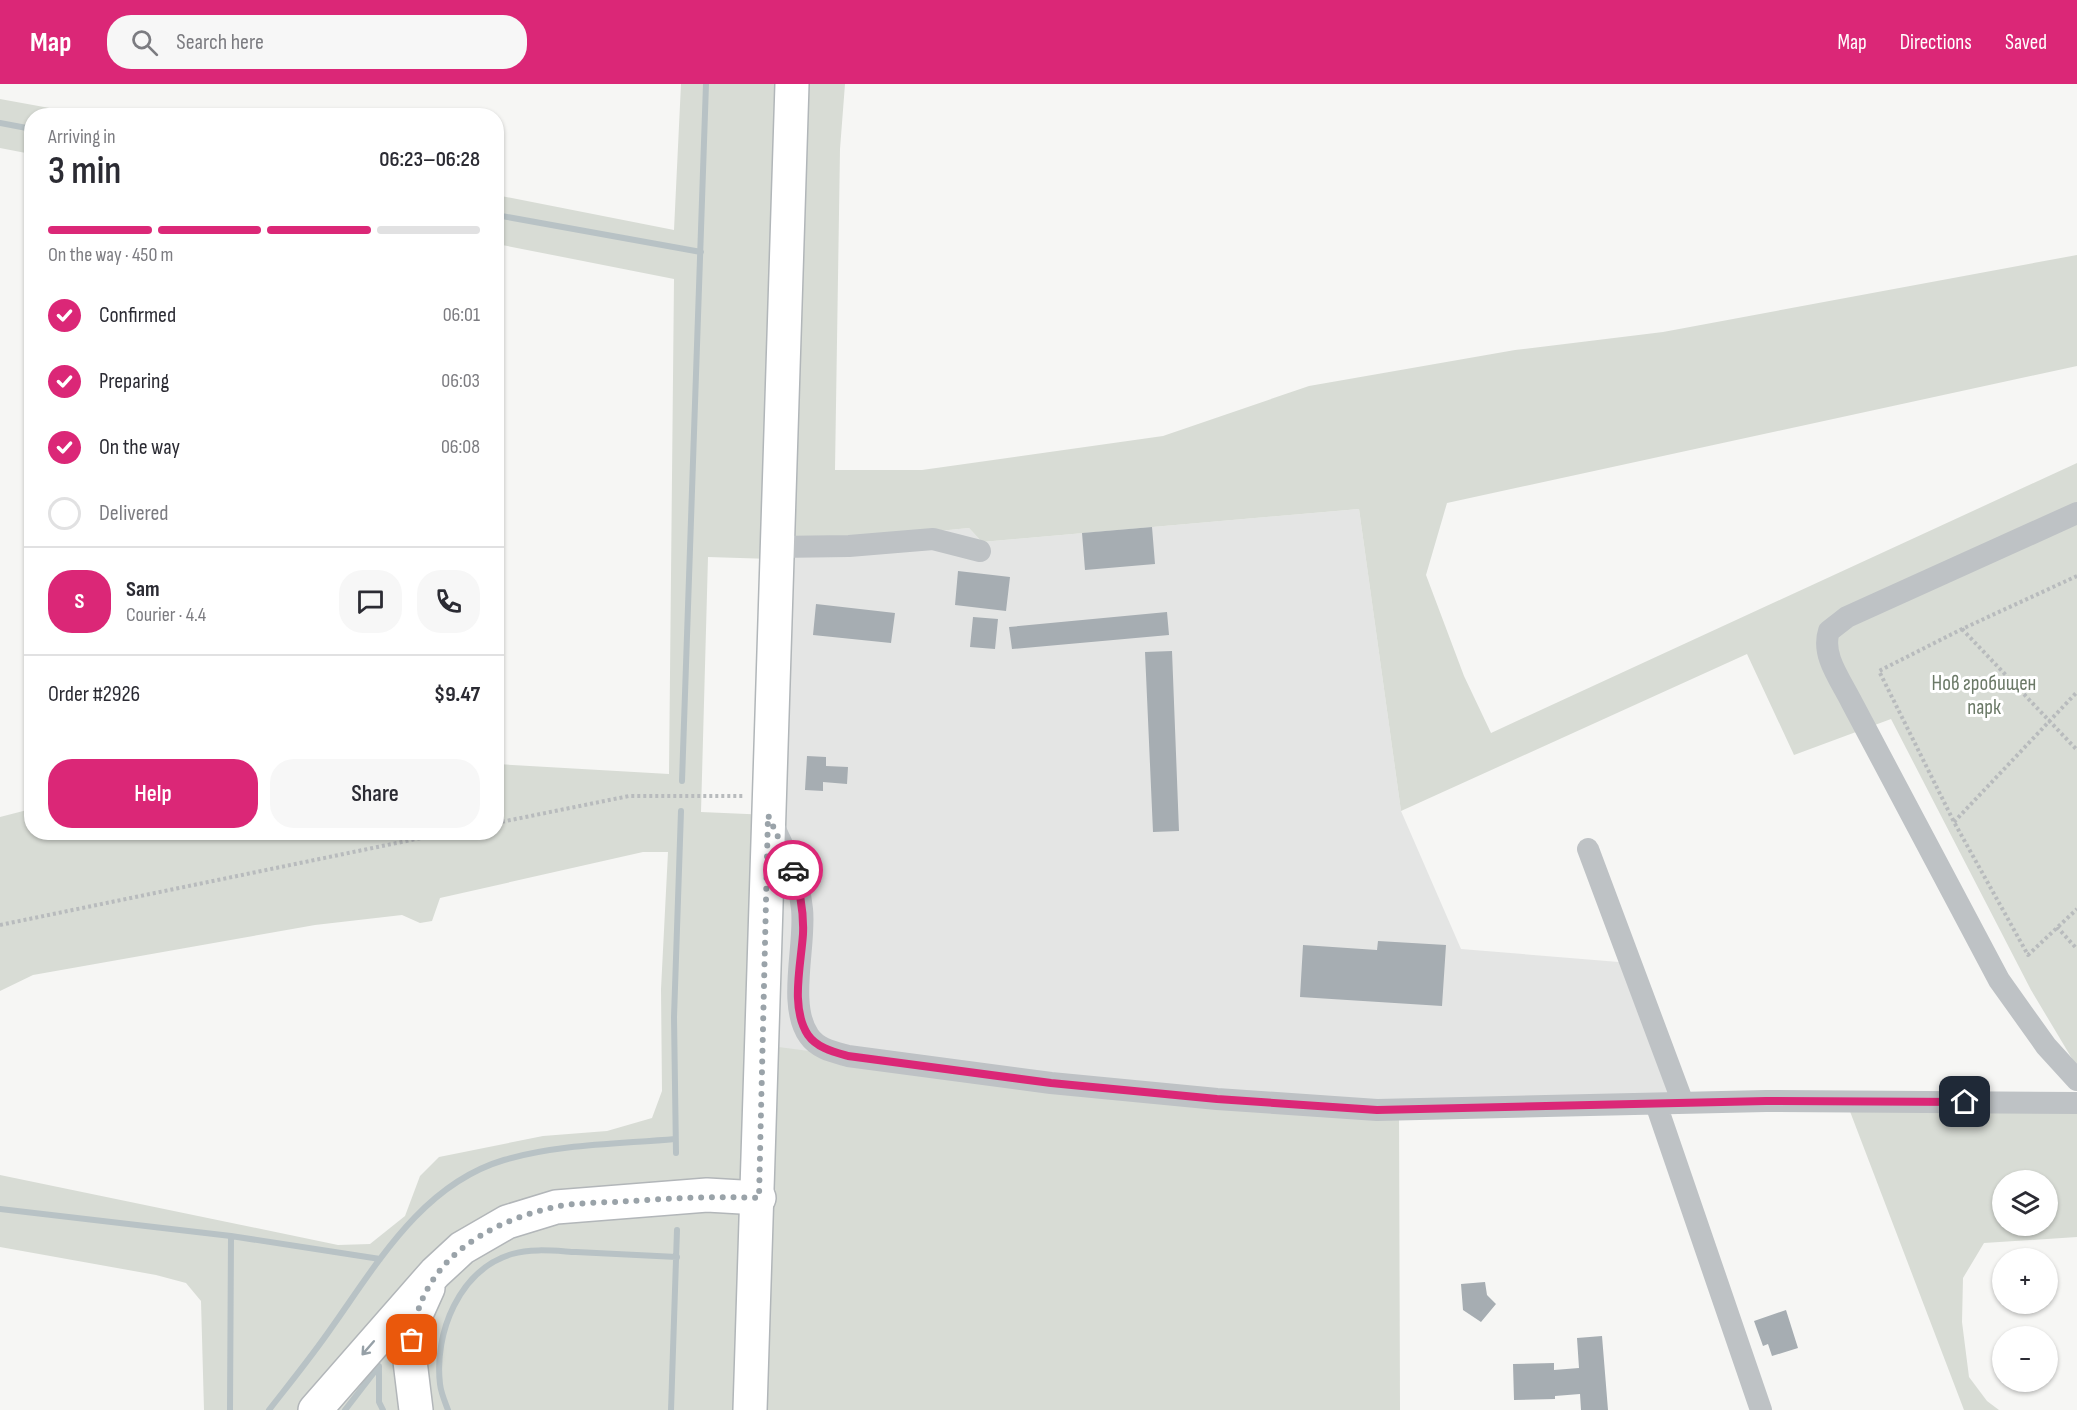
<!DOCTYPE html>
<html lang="en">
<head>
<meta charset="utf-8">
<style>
  body { margin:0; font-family:"Sofia Sans Condensed",sans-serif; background:#f7f7f7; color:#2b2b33; height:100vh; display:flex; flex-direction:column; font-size:22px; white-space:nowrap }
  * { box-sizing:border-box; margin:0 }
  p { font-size:20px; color:#7c7c81 }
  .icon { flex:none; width:33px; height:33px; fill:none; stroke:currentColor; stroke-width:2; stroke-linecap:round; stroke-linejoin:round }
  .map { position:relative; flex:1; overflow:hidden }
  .side { position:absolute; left:24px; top:24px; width:480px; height:732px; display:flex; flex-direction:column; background:#fff; border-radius:24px; box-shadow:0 2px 4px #0004 }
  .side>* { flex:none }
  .buttons { position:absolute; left:1992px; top:1086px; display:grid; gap:12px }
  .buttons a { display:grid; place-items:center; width:66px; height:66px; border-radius:50%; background:#fff; box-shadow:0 2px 4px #0004; font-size:30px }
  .pin { position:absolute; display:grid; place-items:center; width:51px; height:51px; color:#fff; margin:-26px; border-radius:12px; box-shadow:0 3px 9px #0006 }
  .courier { position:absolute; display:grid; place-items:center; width:60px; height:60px; margin:-30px; border:4px solid #db2777; border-radius:50%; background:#fff; color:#222; box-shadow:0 2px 8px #0007 }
  .head em { font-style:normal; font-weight:600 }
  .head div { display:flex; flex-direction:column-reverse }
  .head { display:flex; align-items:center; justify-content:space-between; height:102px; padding:0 24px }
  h1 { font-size:39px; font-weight:600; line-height:45px }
  .bar { display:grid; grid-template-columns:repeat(4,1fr); gap:9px 6px; align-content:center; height:72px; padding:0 24px }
  .bar i { height:8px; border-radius:4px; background:#e1e1e2 }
  .bar .active { background:#db2777 }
  .bar p { grid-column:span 4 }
  .line { display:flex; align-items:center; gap:15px; padding:0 24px; border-top:2px solid #e1e1e2 }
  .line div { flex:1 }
  .round { display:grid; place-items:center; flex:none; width:63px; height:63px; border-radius:24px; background:#f7f7f7 }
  ol { padding:0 24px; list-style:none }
  li { display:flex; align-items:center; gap:18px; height:66px }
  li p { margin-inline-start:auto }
  li .icon { padding:6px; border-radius:50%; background:#db2777; color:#fff; stroke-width:4 }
  li:last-child { color:#7c7c81 }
  li i { width:33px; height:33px; border:3px solid #e1e1e2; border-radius:50% }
  .button { display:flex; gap:12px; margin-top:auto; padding:12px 24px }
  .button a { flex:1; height:69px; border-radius:24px; background:#db2777; color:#fff; font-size:24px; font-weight:600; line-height:69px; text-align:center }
  .button a+a { background:#f7f7f7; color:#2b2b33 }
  header { display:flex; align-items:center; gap:36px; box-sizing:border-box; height:84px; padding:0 30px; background:#db2777; color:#fff }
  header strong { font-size:28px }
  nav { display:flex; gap:33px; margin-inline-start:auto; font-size:21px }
  .search { width:420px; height:54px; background:#f7f7f7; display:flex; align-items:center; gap:15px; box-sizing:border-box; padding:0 21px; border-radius:24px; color:#7c7c81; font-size:22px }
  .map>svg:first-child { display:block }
  .built { fill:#e4e5e4 }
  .green { fill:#d8dcd5; fill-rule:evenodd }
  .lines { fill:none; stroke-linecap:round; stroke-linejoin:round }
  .stream { stroke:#b8c2c5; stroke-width:6 }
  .building { fill:#a6adb2 }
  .secondary-casing { stroke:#b1b6b9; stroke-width:36 }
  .primary-casing { stroke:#b2b6b9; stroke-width:36 }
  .path { stroke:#b8bbbd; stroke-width:4; stroke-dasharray:3 3; stroke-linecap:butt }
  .minor { stroke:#bec2c5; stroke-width:22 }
  .secondary { stroke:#fff; stroke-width:33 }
  .primary { stroke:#fff; stroke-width:33 }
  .oneway { stroke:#96a0a7 }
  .done { stroke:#9aa3a9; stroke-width:6; stroke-dasharray:0 10.8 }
  .route { stroke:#db2777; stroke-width:8 }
  .labels { text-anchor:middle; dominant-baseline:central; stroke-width:6; stroke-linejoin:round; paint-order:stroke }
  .park-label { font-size:21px; fill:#6b7967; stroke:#fff }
</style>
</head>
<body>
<header>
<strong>Map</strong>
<div class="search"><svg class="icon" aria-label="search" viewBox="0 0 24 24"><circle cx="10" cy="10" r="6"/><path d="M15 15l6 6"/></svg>Search here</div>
<nav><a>Map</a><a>Directions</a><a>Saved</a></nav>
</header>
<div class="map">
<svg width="2077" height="1326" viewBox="0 0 2077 1326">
  <rect width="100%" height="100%" fill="#f6f6f4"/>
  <path class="built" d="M1359 425 1401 727 1461 865 1631 879 1683 1019 1401 1026 848 972 763 962 776 463 969 444 982 458Z"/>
  <path class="green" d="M681 0H845L840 65 835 386H922L1163 352 1309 302 1515 266 1663 248 2077 171V282L1447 419 1426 491 1464 592 1491 649 2077 379V983L2031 906 1891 635 1794 671 1747 570 1401 727 1359 425 982 458 969 444 776 463 775 475 708 473 701 728 768 731 763 961 848 972 1399 1027 1400 1326H204L201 1217 186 1199 156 1191 0 1163V1091L338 1161 370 1160 405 1132 420 1092 439 1073 543 1052 607 1047 652 1034 662 1007 661 905 668 768H643L440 814 432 837 420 839 402 831 315 841 33 891 0 907V733L31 725 32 748H496L497 680 669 690 674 195 497 160 496 111 674 146Z
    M0 15 88 31 32 32 31 70 0 64Z
    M1846 1017 2077 1019V1153L1984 1159 1963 1194 1962 1238 1969 1293 1987 1317 1999 1326H1964ZM2002 1096H2048V1142H2002Z"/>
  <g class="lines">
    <path class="stream" d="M0 39 32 45
      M496 131 701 168
      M682 697 706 0
      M676 1069 674 933 681 727
      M0 1125 231 1152 380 1175
      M230 1326 231 1152
      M269 1326C290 1299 312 1272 332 1243 378 1178 423 1100 504 1076 559 1060 619 1060 675 1055
      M345 1326 379 1282V1318L383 1326
      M448 1326C445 1318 441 1309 440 1300 434 1249 459 1186 512 1170 532 1164 556 1167 576 1168 610 1170 643 1171 677 1173
      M671 1326 677 1146"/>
  </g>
  <path class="building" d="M1152 443 1155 480 1085 486 1082 449Z
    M958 487 1010 493 1006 527 955 521Z
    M816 520 895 529 891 559 813 551Z
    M1167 528 1169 551 1012 565 1009 543Z
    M973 533 998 535 995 565 970 563Z
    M1172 567 1179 747 1153 748 1145 568Z
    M807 672 826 673V682L848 683 847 700 823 698V707L805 706Z
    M1378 857 1446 861 1442 922 1300 913 1303 861 1377 866Z
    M1485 1198 1487 1211 1496 1220 1481 1238 1463 1226 1461 1200Z
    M1786 1226 1798 1264 1772 1272 1768 1260 1763 1262 1754 1237Z
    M1602 1252 1608 1326H1581L1580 1310 1555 1312V1315L1514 1316 1513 1280 1554 1279V1286L1579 1284 1577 1254Z"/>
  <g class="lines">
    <g class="secondary-casing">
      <path id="secondary" d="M750 1326 792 0"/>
    </g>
    <g class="primary-casing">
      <path id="primary" d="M315 1326 435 1189 462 1164 507 1138 556 1123 707 1111 759 1114
        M416 1326 410 1277 414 1235 428 1204"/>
    </g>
    <path class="path" d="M2077 492 1962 545 1879 587 1954 738 2028 871 2077 825
      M1962 545 2077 666
      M1954 738 2077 608
      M496 739 629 712H745
      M0 841 450 748
      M2057 843 2077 865"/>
    <path class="minor" d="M2077 429 1847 533 1829 547C1821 571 1840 595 1851 617L1999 896 2046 962 2077 996
      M776 463 849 462 933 455 980 467
      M772 739C785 766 799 794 802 825 806 861 787 921 809 952 818 965 834 968 848 972L1051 999 1217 1015 1377 1026 1766 1017 2077 1019
      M1588 765 1683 1019
      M1656 1020 1761 1326"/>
    <use href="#secondary" class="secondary"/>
    <use href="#primary" class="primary"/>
  </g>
  <defs><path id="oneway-shaft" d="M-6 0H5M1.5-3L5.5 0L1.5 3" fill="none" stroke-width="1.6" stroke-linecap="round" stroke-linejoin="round" transform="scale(1.5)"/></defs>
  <use class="oneway" href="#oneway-shaft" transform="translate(368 1264) rotate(131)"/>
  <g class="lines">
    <path class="done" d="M412 1256C420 1178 483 1140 554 1123 578 1118 606 1119 631 1117 674 1114 716 1112 759 1114L768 731 793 786"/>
    <path class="route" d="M793 786C800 807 804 828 803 850 801 881 790 924 808 951 817 964 834 968 848 972L1051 999 1217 1015 1377 1026 1766 1017 1965 1018"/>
  </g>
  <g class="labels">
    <g class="park-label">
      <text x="1984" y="599">Нов гробищен<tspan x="1984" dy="24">парк</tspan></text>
    </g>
  </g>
</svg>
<div class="buttons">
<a><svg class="icon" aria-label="layers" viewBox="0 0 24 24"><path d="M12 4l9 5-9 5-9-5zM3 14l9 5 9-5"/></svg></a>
<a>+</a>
<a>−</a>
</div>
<div class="pin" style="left:412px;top:1256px;background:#ea580c"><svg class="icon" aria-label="bag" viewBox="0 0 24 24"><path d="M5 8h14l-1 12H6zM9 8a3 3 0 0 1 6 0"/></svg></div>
<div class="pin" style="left:1965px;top:1018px;background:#1f2937"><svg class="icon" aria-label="home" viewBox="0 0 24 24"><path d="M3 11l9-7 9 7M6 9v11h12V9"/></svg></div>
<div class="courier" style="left:793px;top:786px"><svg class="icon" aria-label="car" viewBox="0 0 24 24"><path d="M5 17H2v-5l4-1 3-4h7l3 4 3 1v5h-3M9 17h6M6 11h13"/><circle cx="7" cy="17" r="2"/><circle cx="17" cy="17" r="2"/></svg></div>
<section class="side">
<div class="head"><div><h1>3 min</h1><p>Arriving in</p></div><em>06:23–06:28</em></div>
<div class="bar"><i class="active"></i><i class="active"></i><i class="active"></i><i></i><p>On the way · 450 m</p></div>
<ol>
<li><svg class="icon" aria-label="check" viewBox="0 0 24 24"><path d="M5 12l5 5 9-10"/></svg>Confirmed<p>06:01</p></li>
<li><svg class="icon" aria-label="check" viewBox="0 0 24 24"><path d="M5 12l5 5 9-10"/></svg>Preparing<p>06:03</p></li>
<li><svg class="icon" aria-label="check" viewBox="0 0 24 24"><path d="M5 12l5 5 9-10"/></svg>On the way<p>06:08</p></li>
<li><i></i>Delivered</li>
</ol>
<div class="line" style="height:108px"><b class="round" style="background:#db2777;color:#fff">S</b><div><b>Sam</b><p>Courier · 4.4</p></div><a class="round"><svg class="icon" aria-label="chat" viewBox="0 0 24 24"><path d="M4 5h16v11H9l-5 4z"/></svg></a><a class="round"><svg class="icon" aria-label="phone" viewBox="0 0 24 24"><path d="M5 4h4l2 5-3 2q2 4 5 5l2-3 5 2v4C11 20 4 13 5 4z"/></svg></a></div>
<div class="line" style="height:78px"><div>Order #2926</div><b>$9.47</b></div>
<div class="button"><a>Help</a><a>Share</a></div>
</section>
</div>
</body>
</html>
